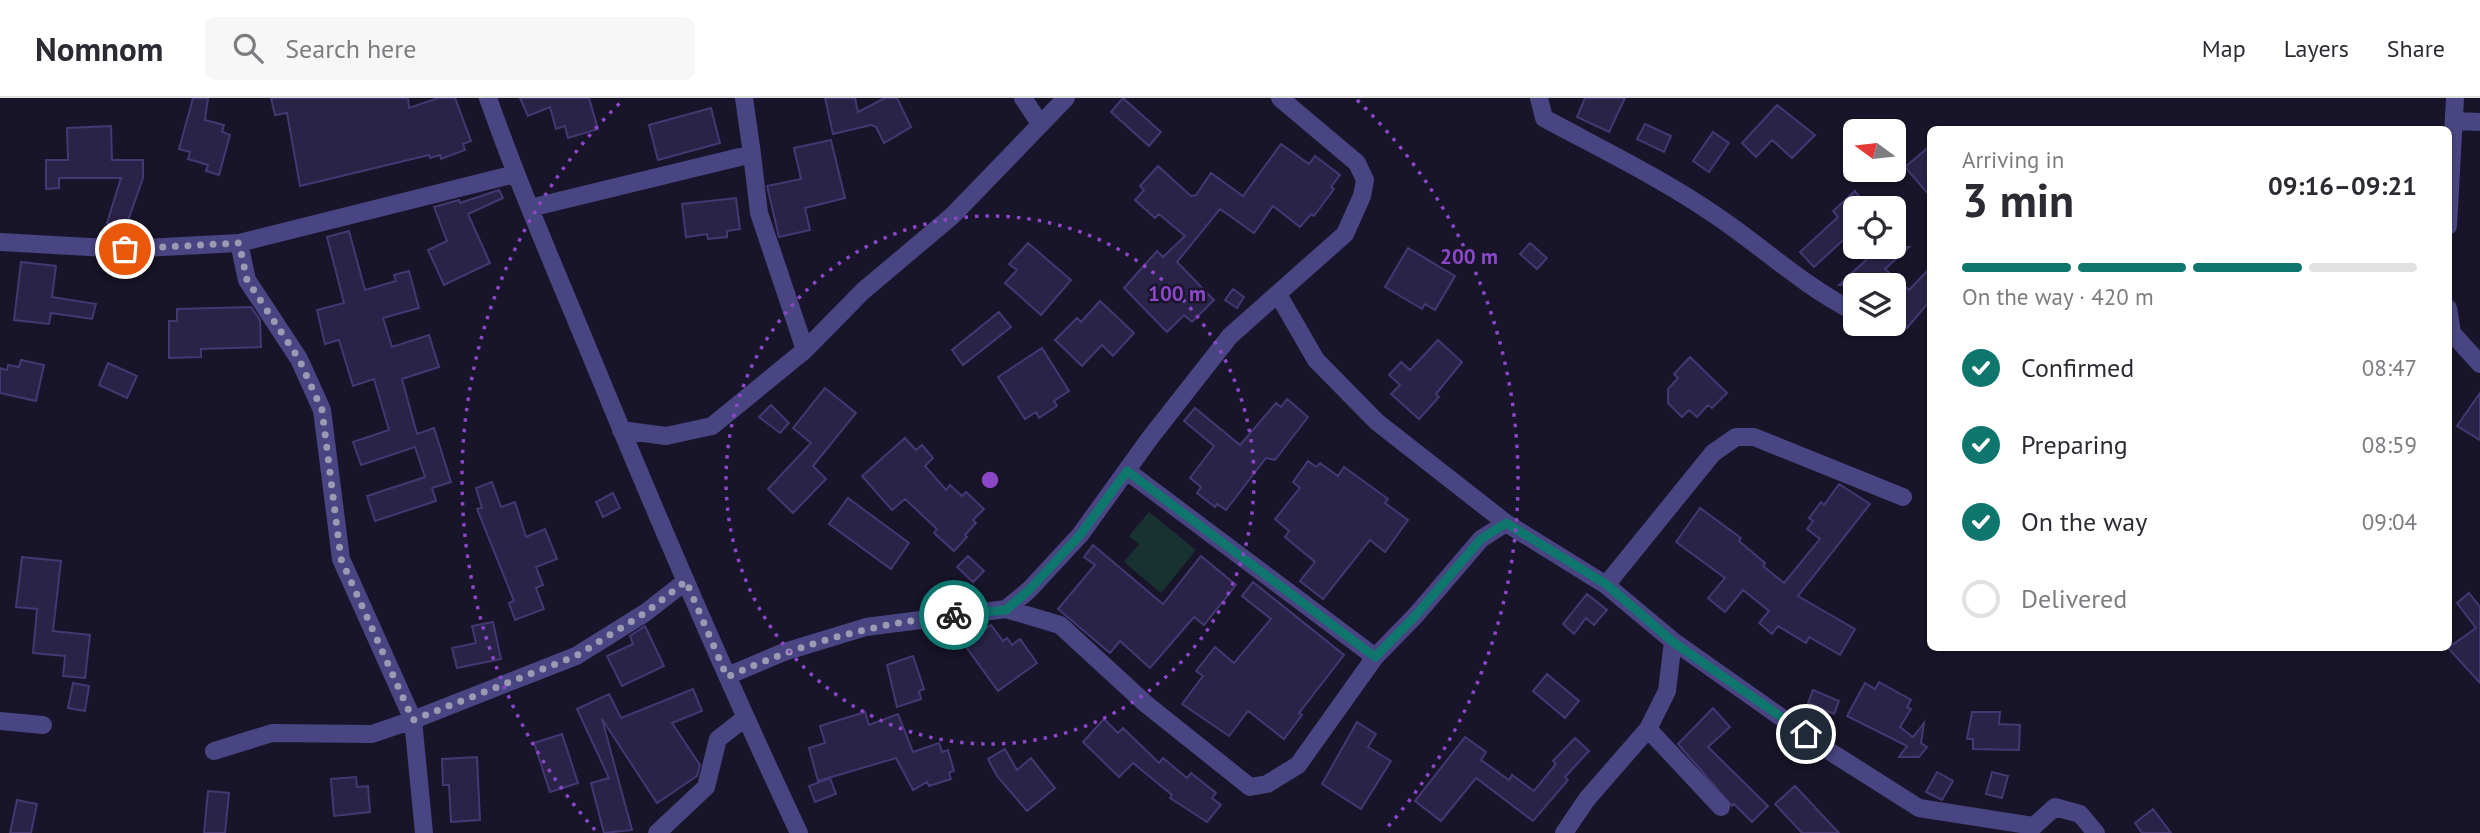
<!DOCTYPE html>
<html lang="en">
<head>
<meta charset="utf-8">
<style>
  body { margin:0; font-family:"PT Sans",sans-serif; background:#f7f7f7; color:#2b2b33; height:100vh; display:flex; flex-direction:column; font-size:26px; white-space:nowrap }
  * { box-sizing:border-box; margin:0 }
  p { font-size:23px; color:#7c7c81 }
  .icon { flex:none; width:38px; height:38px; fill:none; stroke:currentColor; stroke-width:2; stroke-linecap:round; stroke-linejoin:round }
  .map { position:relative; flex:1; overflow:hidden }
  .details { position:absolute; left:1927px; top:28px; width:525px; height:525px; display:flex; flex-direction:column; background:#fff; border-radius:10px; box-shadow:0 2px 5px #0004 }
  .details>* { flex:none }
  .needle { width:46px; rotate:285deg }
  .tools { position:absolute; left:1843px; top:21px; display:grid; gap:14px }
  .tools a { display:grid; place-items:center; width:63px; height:63px; border-radius:10px; background:#fff; box-shadow:0 2px 5px #0004; font-size:35px }
  .pin { position:absolute; display:grid; place-items:center; width:60px; height:60px; color:#fff; margin:-30px; border:4px solid #fff; border-radius:50%; box-shadow:0 2px 7px #0007 }
  .courier { position:absolute; display:grid; place-items:center; width:70px; height:70px; margin:-35px; border:5px solid #0f766e; border-radius:50%; background:#fff; color:#222; box-shadow:0 2px 9px #0007 }
  .headline em { font-style:normal; font-weight:800 }
  .headline div { display:flex; flex-direction:column-reverse }
  .headline { display:flex; align-items:center; justify-content:space-between; height:119px; padding:0 35px }
  h1 { font-size:46px; font-weight:800; line-height:52px }
  .bar { display:grid; grid-template-columns:repeat(4,1fr); gap:10px 7px; align-content:center; height:84px; padding:0 35px }
  .bar i { height:9px; border-radius:5px; background:#e1e1e2 }
  .bar .active { background:#0f766e }
  .bar p { grid-column:span 4 }
  ol { padding:0 35px; list-style:none }
  li { display:flex; align-items:center; gap:21px; height:77px }
  li p { margin-inline-start:auto }
  li .icon { padding:7px; border-radius:50%; background:#0f766e; color:#fff; stroke-width:4 }
  li:last-child { color:#7c7c81 }
  li i { width:38px; height:38px; border:4px solid #e1e1e2; border-radius:50% }
  header { display:flex; align-items:center; gap:42px; box-sizing:border-box; height:98px; padding:0 35px; background:#fff; border-bottom:2px solid #e1e1e2 }
  header strong { font-size:33px }
  nav { display:flex; gap:38px; margin-inline-start:auto; font-size:24px }
  .search { width:490px; height:63px; background:#f7f7f7; display:flex; align-items:center; gap:18px; box-sizing:border-box; padding:0 24px; border-radius:10px; color:#7c7c81; font-size:26px }
  .map>svg:first-child { display:block }
  .green { fill:#183231 }
  .building { fill:#2a2348; stroke:#433871; stroke-width:2 }
  .lines { fill:none; stroke-linecap:round; stroke-linejoin:round }
  .minor { stroke:#484582; stroke-width:18 }
  .done { stroke:#9c99b2; stroke-width:7; stroke-dasharray:0 12.6 }
  .route { stroke:#0f766e; stroke-width:9 }
  .ring { fill:none; stroke:#8b47c8; stroke-width:3.5; stroke-dasharray:3.5 7 }
  .centre { fill:#8b47c8; stroke:#181429; stroke-width:3.5 }
  .ring-label { font-size:21px; text-anchor:middle; font-weight:bold; fill:#8b47c8; stroke:#181429; stroke-width:5; stroke-linejoin:round; paint-order:stroke }
</style>
</head>
<body>
<header>
<strong>Nomnom</strong>
<div class="search"><svg class="icon" aria-label="search" viewBox="0 0 24 24"><circle cx="10" cy="10" r="6"/><path d="M15 15l6 6"/></svg>Search here</div>
<nav><a>Map</a><a>Layers</a><a>Share</a></nav>
</header>
<div class="map">
<svg width="2480" height="735" viewBox="0 0 2480 735">
  <rect width="100%" height="100%" fill="#181429"/>
  <path class="green" d="M1149 414 1196 452 1161 495 1124 464 1139 446 1129 438Z"/>
  <path class="building" d="M193 0H208L205 22 224 27 222 34 230 37 219 77 206 73 208 67 188 61 190 54 179 51Z
    M271 0H408L409 10 438 0H455L471 43 463 46 465 52 441 61 440 57 430 60 429 57 300 88 287 15 275 17Z
    M520 0H589L598 31 568 40 565 28 556 31 550 9 528 18Z
    M825 0H855L858 14 885 0H897L911 29 884 45 876 29 871 27 833 36Z
    M1123 0 1161 34 1149 48 1111 14Z
    M1585 0H1625L1609 34 1577 19Z
    M1777 7 1815 37 1792 60 1772 42 1756 59 1742 45Z
    M711 10 720 45 658 62 649 27Z
    M1645 26 1671 38 1664 54 1637 41Z
    M111 28 112 62H143V80L125 131 107 125 121 80H59V90L46 91V62H68L67 30Z
    M1713 34 1729 45 1709 74 1693 63Z
    M831 42 845 100 805 110 810 132 779 139 767 88 801 81 794 50Z
    M1281 46 1309 66 1315 58 1340 77 1331 89 1334 91 1314 118 1311 116 1300 129 1273 108 1254 135 1220 111 1177 164 1214 202 1192 224 1184 217 1167 234 1124 190 1157 153 1163 159 1185 138 1159 116 1155 120 1135 102 1144 92 1140 88 1158 68 1191 98 1196 97 1211 75 1243 98Z
    M1930 48V98L1905 69Z
    M499 92 503 100 468 116 490 165 444 187 428 152 447 143 434 109 459 102 460 105Z
    M1855 93 1868 110H1855V131L1814 169 1800 154 1838 119 1833 113Z
    M736 100 740 131 727 133V139L708 141 707 136 686 139 682 106Z
    M349 133 365 192 396 183 394 177 409 173 419 210 383 220 392 249 429 237 439 269 402 281 417 336 434 330 451 384 432 390 436 403 375 423 367 398 425 379 415 349 361 367 353 344 389 332 374 281 353 288 339 242 325 246 317 212 344 205 327 139Z
    M1028 145 1071 182 1041 217 1005 185 1017 172 1009 166Z
    M1530 145 1547 160 1537 171 1520 156Z
    M1880 149H1909L1885 171 1909 192 1930 170V203L1907 230 1894 218V187H1839Z
    M1408 150 1455 178 1435 212 1425 206 1422 211 1385 189Z
    M21 164 56 168 52 199 96 206 92 221 51 215 49 226 14 222Z
    M1233 191 1244 199 1237 210 1225 202Z
    M1100 203 1134 235 1113 258 1102 247 1082 268 1055 242 1077 220 1081 224Z
    M251 209 260 222 261 249 201 251V259L169 260V223H177V211Z
    M999 214 1011 229 963 267 952 252Z
    M1438 242 1462 264 1436 296 1439 299 1419 321 1391 296 1400 287 1389 277 1401 264 1410 272Z
    M1042 250 1069 293 1054 303 1057 308 1039 320 1036 314 1025 321 998 279Z
    M1690 259 1727 295 1712 310 1708 307 1697 319 1689 312 1682 319 1668 305V291L1678 280 1674 276Z
    M21 262 44 267 36 303 0 295V270L7 272 8 267 19 269Z
    M108 265 137 278 127 300 99 287Z
    M825 290 856 315 813 368 826 381 793 415 768 391 811 345 793 330Z
    M2480 295V342L2457 328Z
    M1287 301 1308 319 1275 362 1266 360 1226 412 1217 406 1215 409 1197 395 1201 389 1190 380 1214 348 1184 323 1195 310 1240 347 1276 305 1281 309Z
    M771 307 789 325 780 335 759 319Z
    M905 340 916 352 922 347 933 360 925 368 946 392 950 387 962 398 966 394 984 411 973 422 976 425 965 437 967 439 954 453 934 435 937 431 905 401 892 412 862 378Z
    M1308 363 1316 369 1320 365 1338 378 1344 369 1388 401 1385 405 1408 422 1385 454 1370 442 1323 501 1300 483 1315 464 1285 439 1289 433 1275 421 1300 390 1293 384Z
    M492 384 501 409 515 404 526 439 545 431 557 461 536 469 543 487 536 490 544 511 515 522 509 505 514 503 477 411 482 410 476 390Z
    M1839 386 1870 406 1798 498 1855 531 1840 557 1809 539 1806 545 1778 528 1772 536 1759 525 1769 513 1743 492 1725 514 1708 500 1725 480 1676 444 1700 410 1741 440 1739 443 1765 465 1763 468 1784 485 1820 441 1807 431 1813 423 1809 420 1821 404 1824 407Z
    M613 395 620 410 603 419 596 404Z
    M848 400 909 445 891 471 829 426Z
    M1093 447 1163 506 1201 458 1236 487 1204 527 1194 519 1150 570 1120 543 1110 555 1058 511 1095 467 1084 459Z
    M968 458 984 473 973 484 957 469Z
    M22 459 61 463 53 533 90 537 85 580 63 578 65 558 33 555 37 511 16 509Z
    M1253 484 1344 557 1299 615 1302 617 1284 641 1248 613 1229 638 1182 606 1203 578 1196 573 1215 549 1234 565 1271 521 1242 498Z
    M2469 495 2480 509V585L2448 550 2476 530 2457 505Z
    M1587 496 1607 512 1594 527 1586 520 1574 536 1563 526Z
    M493 524 501 561 457 570 452 550 476 545 472 528Z
    M991 527 1003 543 1007 540 1012 547 1020 541 1037 565 998 593 964 546Z
    M645 528 664 568 622 588 607 558 633 546 630 538Z
    M913 558 924 591 919 593 921 601 897 609 887 567Z
    M1547 576 1579 603 1565 620 1533 593Z
    M1879 584 1911 602 1907 609 1911 611 1900 629 1913 639 1924 625 1921 645 1927 649 1919 659H1899L1907 648 1847 618 1865 585 1875 591Z
    M73 585 89 588 85 613 68 610Z
    M693 591 702 613 672 625 700 667 697 678 657 705 602 621 632 732 604 735 591 685 609 680 577 611 609 596 621 620Z
    M1813 592 1839 603 1834 616 1808 605Z
    M1713 610 1730 629 1708 649 1768 708 1752 724 1734 706 1732 708 1678 646Z
    M865 614 869 627 898 616 913 654 939 645 942 654 948 652 954 673 949 675 951 681 929 688 927 684 913 692 896 660 818 683 809 650 825 645 820 628Z
    M1972 614H2000L1999 626 2020 627 2019 652 1973 651V641H1967Z
    M1104 621 1118 635 1123 630 1159 665 1163 660 1187 680 1191 675 1216 695 1212 700 1221 707 1207 724 1170 700 1172 697 1133 665 1119 679 1083 644Z
    M1357 624 1376 636 1368 649 1391 663 1361 711 1322 686Z
    M562 636 578 685 550 694 534 645Z
    M1465 639 1486 654 1481 662 1509 682 1512 677 1534 693 1556 666 1553 663 1575 640 1589 653 1565 679 1568 682 1533 723 1476 680 1441 723 1415 703Z
    M1005 651 1017 672 1031 660 1055 690 1027 713 997 678 988 661Z
    M477 659 480 722 451 724 449 687H443L442 661Z
    M1937 674 1953 683 1942 702 1926 694Z
    M1992 674 2008 678 2002 700 1986 696Z
    M356 679 357 689 368 688 370 714 334 718 331 681Z
    M830 680 836 696 815 704 809 688Z
    M1795 688 1839 735H1802L1775 706Z
    M208 693 229 695 225 735H204Z
    M17 702 37 706 31 735H10Z
    M2153 711 2171 735H2142L2135 725Z"/>
  <g class="lines">
    <path class="minor" d="M488 0C520 91 559 180 596 270 660 426 727 582 799 735
      M744 0 752 56
      M1023 0 1039 24
      M1539 0 1544 20C1601 51 1661 80 1715 117 1763 149 1803 188 1855 214
      M2454 23 2480 24
      M530 110 752 56 759 115 805 252
      M2448 128 2455 0
      M0 144 125 151 239 145 515 76
      M239 145 247 182 299 261 322 312 341 461 413 622 424 735
      M1279 198 1316 262 1377 324 1506 425 1606 487 1673 543 1826 651 1919 710 2034 728 2055 709 2080 716 2096 735
      M2448 210 2452 235 2480 266
      M1879 226 1882 227
      M621 332 666 338 712 328 805 252 863 193 952 118 1066 0
      M1127 373 1375 559
      M1606 487 1713 355 1736 339H1754L1903 399
      M1006 511 1060 527 1146 606 1250 689 1267 686 1298 667 1375 559 1416 517 1481 441 1506 425
      M727 578 784 554 866 529 1006 511 1029 492 1080 437 1150 340 1230 238 1345 136 1362 98 1365 82 1357 65 1280 0
      M0 623 43 627
      M1648 631 1721 709
      M214 653 272 635 372 636 413 622 576 558 645 515 686 483
      M657 735 706 689 718 641 745 620
      M1564 735 1587 701 1648 631 1667 593 1673 543"/>
  </g>
  <g class="lines">
    <path class="done" d="M125 151 239 145 247 182 299 261 322 312 341 461 413 622 576 558 645 515 686 483 727 579C806 544 868 527 954 517"/>
    <path class="route" d="M954 517 1006 512 1029 492 1080 437 1127 373 1375 559 1416 517 1481 441 1506 425 1606 486 1673 544 1806 636"/>
  </g>
  <g class="ring">
    <circle cx="990" cy="382" r="264"/>
    <path d="M595 732A528 528 0 0 1 623 2M1357 2A528 528 0 0 1 1385 732"/>
  </g>
  <circle cx="990" cy="382" r="10" class="centre"/>
  <g class="ring-label">
    <text x="1469" y="166">200 m</text>
    <text x="1177" y="203">100 m</text>
  </g>
</svg>
<div class="tools">
<a><svg class="needle" viewBox="-14 -14 28 28"><path d="M0-13l5 13h-10z" fill="#e53935"/><path d="M0 13l5-13h-10z" fill="#7c7c81"/></svg></a>
<a><svg class="icon" aria-label="locate" viewBox="0 0 24 24"><circle cx="12" cy="12" r="6"/><path d="M12 2v4M12 18v4M2 12h4M18 12h4"/></svg></a>
<a><svg class="icon" aria-label="layers" viewBox="0 0 24 24"><path d="M12 4l9 5-9 5-9-5zM3 14l9 5 9-5"/></svg></a>
</div>
<div class="pin" style="left:125px;top:151px;background:#ea580c"><svg class="icon" aria-label="bag" viewBox="0 0 24 24"><path d="M5 8h14l-1 12H6zM9 8a3 3 0 0 1 6 0"/></svg></div>
<div class="pin" style="left:1806px;top:636px;background:#1f2937"><svg class="icon" aria-label="home" viewBox="0 0 24 24"><path d="M3 11l9-7 9 7M6 9v11h12V9"/></svg></div>
<div class="courier" style="left:954px;top:517px"><svg class="icon" aria-label="bike" viewBox="0 0 24 24"><circle cx="6" cy="16" r="4"/><circle cx="18" cy="16" r="4"/><path d="M6 16l4-8h5l3 8M10 8l3 8H6M13 5h3"/></svg></div>
<section class="details">
<div class="headline"><div><h1>3 min</h1><p>Arriving in</p></div><em>09:16–09:21</em></div>
<div class="bar"><i class="active"></i><i class="active"></i><i class="active"></i><i></i><p>On the way · 420 m</p></div>
<ol>
<li><svg class="icon" aria-label="check" viewBox="0 0 24 24"><path d="M5 12l5 5 9-10"/></svg>Confirmed<p>08:47</p></li>
<li><svg class="icon" aria-label="check" viewBox="0 0 24 24"><path d="M5 12l5 5 9-10"/></svg>Preparing<p>08:59</p></li>
<li><svg class="icon" aria-label="check" viewBox="0 0 24 24"><path d="M5 12l5 5 9-10"/></svg>On the way<p>09:04</p></li>
<li><i></i>Delivered</li>
</ol>
</section>
</div>
</body>
</html>
